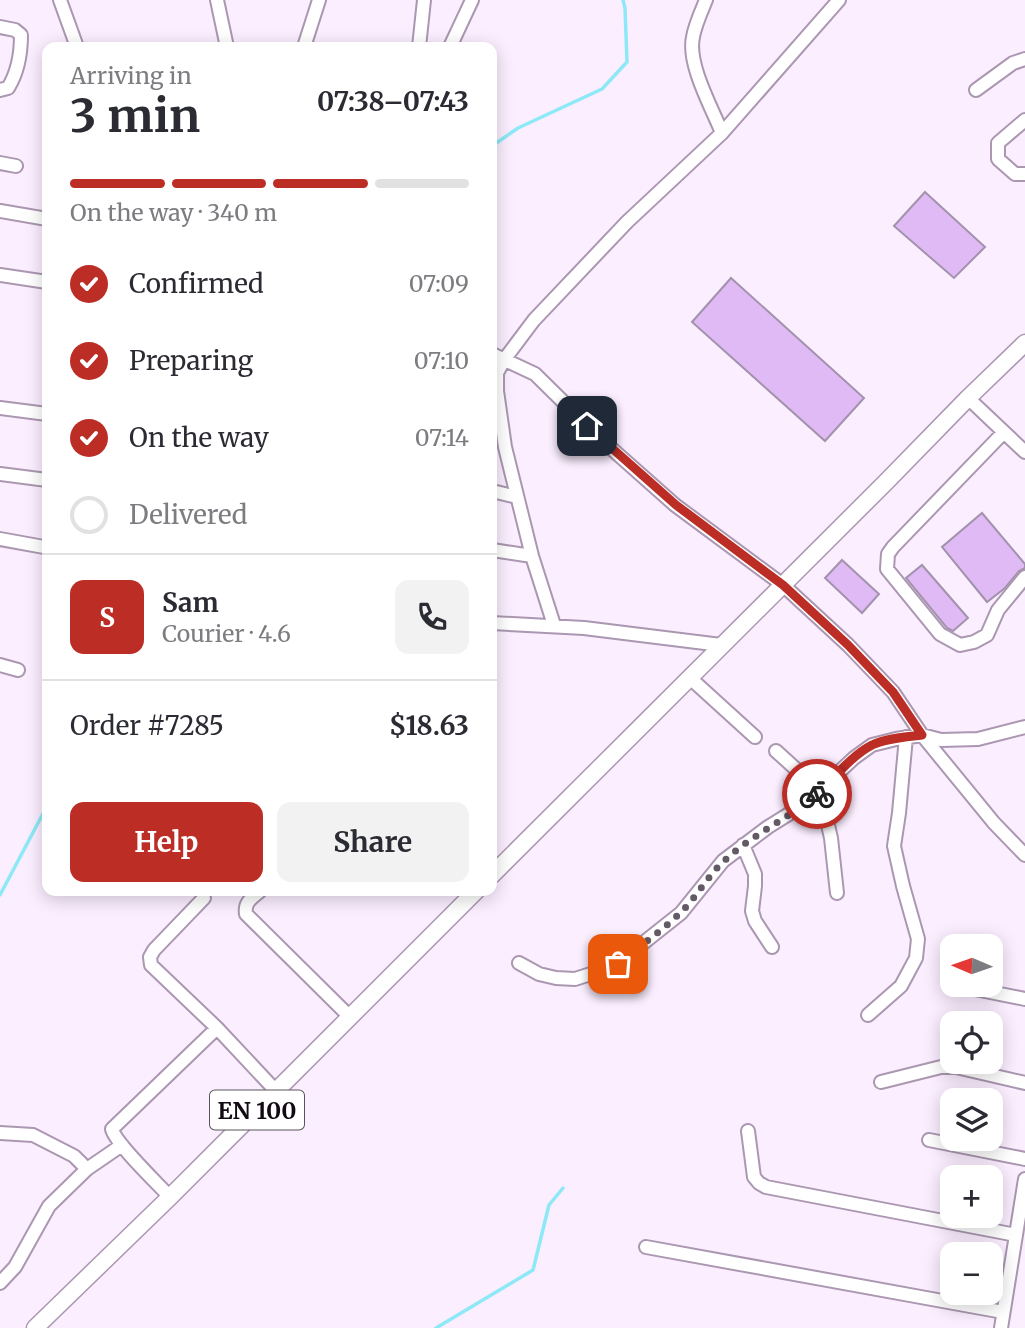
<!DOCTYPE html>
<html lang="en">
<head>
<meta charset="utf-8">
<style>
  body { margin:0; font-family:Merriweather,serif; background:#f2f2f3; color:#2b2b33; height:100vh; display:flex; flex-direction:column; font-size:26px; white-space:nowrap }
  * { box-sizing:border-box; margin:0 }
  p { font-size:23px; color:#7c7c81 }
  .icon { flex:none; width:38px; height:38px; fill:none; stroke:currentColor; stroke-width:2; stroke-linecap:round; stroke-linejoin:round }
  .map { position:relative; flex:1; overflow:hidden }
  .details { position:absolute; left:42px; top:42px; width:455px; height:854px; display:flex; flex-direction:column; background:#fff; border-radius:14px; box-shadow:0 4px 18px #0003 }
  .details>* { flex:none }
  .needle { width:46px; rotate:272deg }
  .fabs { position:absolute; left:940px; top:934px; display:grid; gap:14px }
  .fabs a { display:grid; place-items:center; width:63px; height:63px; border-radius:14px; background:#fff; box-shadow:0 4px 18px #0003; font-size:35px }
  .pin { position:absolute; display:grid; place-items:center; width:60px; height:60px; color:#fff; margin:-30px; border-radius:14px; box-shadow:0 4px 10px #0006 }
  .courier { position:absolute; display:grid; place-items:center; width:70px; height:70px; margin:-35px; border:5px solid #bb2d25; border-radius:50%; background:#fff; color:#222; box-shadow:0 2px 9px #0007 }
  .headline em { font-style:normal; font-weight:700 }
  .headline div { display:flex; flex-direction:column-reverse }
  .headline { display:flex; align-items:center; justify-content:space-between; height:119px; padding:0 28px }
  h1 { font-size:46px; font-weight:700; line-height:52px }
  .bar { display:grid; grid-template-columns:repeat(4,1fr); gap:10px 7px; align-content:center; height:84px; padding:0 28px }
  .bar i { height:9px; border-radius:5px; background:#e1e1e2 }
  .bar .selected { background:#bb2d25 }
  .bar p { grid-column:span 4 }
  .line { display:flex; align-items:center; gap:18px; padding:0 28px; border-top:2px solid #e1e1e2 }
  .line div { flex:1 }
  .round { display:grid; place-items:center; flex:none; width:74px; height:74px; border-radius:14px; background:#f2f2f3 }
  ol { padding:0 28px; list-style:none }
  li { display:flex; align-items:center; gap:21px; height:77px }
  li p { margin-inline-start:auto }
  li .icon { padding:7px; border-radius:50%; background:#bb2d25; color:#fff; stroke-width:4 }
  li:last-child { color:#7c7c81 }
  li i { width:38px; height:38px; border:4px solid #e1e1e2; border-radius:50% }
  .cta { display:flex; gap:14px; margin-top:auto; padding:14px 28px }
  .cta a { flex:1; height:80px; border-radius:14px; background:#bb2d25; color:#fff; font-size:28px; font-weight:700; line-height:80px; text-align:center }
  .cta a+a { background:#f2f2f3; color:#2b2b33 }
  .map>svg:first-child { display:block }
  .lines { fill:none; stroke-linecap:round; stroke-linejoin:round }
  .stream { stroke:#8de9f7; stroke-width:3.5 }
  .building { fill:#dfbaf4; stroke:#a392ad; stroke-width:2 }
  .minor-casing { stroke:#ab97b1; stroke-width:16 }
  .major-casing { stroke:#ab97b1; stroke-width:19 }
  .minor { stroke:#fff; stroke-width:12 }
  .major { stroke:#fff; stroke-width:16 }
  .done { stroke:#635a66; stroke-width:7; stroke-dasharray:0 12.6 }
  .route { stroke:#bb2d25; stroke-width:9 }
  .labels { text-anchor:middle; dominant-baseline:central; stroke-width:5; stroke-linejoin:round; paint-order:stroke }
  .shield { fill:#fff; stroke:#58545a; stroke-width:2 }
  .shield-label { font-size:23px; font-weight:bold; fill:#110a13 }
</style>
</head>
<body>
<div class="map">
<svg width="1025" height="1328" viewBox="0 0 1025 1328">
  <rect width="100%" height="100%" fill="#fbeeff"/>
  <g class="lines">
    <path class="stream" d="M492 146 518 128 602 89 627 62 625 8 623 0
      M0 895 47 806
      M436 1328 533 1270 549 1205 563 1188"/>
  </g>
  <path class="building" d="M925 192 985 247 954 278 894 226Z
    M731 278 864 398 825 441 692 322Z
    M982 513 1025 564V568L1019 571 1005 588 987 602 942 547Z
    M842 560 879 594 862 613 825 578Z
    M922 565 968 618 953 631 947 628 906 578Z"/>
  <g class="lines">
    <g class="minor-casing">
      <path id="minor" d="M60 0 77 47
        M217 0 227 47
        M706 0C701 12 695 25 693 37 687 64 712 108 722 133
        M0 27 15 30 21 35C21 53 18 72 8 88L0 90
        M304 47 319 0
        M419 47 424 0
        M450 47 472 0
        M976 90 1013 63 1025 59
        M1025 120 998 143V159L1015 174H1025
        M0 163 16 166
        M0 211 47 219
        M0 275 47 282
        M492 354 535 374 604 442 675 505 783 585 848 645 893 692 922 735 994 823 1025 855
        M968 398 1025 452
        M0 408 47 414
        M1004 432 893 547 888 554 887 569 940 634 960 645 974 642 987 635 998 610 1025 577
        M0 474 47 480
        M492 491 517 497
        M0 539 44 547
        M492 550 532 556
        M492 623 584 628 721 645
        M554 625 532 556 505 447 497 391V373L504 360 534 320 627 222 722 133 839 0
        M0 665 18 670
        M689 677 755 737
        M776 751 820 791 831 838 837 893
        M743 845 755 874V886L752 911 755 921 772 947
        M260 891C252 898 244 902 246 914L350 1017
        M204 898 154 950 150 957 151 965 217 1028 276 1091
        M519 963 539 974 556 978 575 979 600 971 618 963 681 913 723 861 768 827 805 804 854 758 872 745 896 739 922 735 941 740 978 739 1025 727
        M955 985 1025 999
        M868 1015 901 986 916 958 918 939 903 886 894 846 899 813 906 737
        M881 1082 941 1067H956L1025 1083
        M748 1131 754 1177 759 1183 766 1187 1016 1235
        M0 1133 33 1135 74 1156 87 1169
        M929 1140 1025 1159
        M170 1197C158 1184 115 1143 112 1129L217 1028
        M646 1247 1003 1312
        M0 1283 15 1267 49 1206 87 1169 122 1145
        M1001 1328 1025 1179"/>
    </g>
    <g class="major-casing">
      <path id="major" d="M492 875 886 482 968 398 1025 343
        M35 1328 170 1197 476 891"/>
    </g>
    <use href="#minor" class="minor"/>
    <use href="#major" class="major"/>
  </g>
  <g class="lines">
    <path class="done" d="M618 964C638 947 661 932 680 913 697 897 708 875 725 860 753 834 788 819 817 794"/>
    <path class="route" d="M587 426 676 505 783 585 848 645 893 692 922 735C906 737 887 738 872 745 851 756 834 778 817 794"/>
  </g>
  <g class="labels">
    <rect class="shield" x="210" y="1090.5" width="94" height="39" rx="5"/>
    <g class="shield-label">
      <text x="257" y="1110">EN 100</text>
    </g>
  </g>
</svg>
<div class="fabs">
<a><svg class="needle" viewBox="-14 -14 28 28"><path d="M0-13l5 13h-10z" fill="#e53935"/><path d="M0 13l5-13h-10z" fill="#7c7c81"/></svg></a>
<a><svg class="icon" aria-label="locate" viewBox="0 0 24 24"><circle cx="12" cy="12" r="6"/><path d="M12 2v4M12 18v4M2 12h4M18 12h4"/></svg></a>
<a><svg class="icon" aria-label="layers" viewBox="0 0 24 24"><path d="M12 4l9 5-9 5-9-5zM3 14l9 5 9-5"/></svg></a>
<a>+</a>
<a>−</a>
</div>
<div class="pin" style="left:618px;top:964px;background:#ea580c"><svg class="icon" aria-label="bag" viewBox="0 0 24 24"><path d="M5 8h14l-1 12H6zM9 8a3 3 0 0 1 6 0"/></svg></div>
<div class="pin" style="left:587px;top:426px;background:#1f2937"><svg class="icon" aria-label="home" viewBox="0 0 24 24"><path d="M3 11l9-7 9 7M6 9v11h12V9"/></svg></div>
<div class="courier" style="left:817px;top:794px"><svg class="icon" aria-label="bike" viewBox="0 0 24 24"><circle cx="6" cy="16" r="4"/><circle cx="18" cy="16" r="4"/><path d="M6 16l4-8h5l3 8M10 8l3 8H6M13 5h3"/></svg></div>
<section class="details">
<div class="headline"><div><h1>3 min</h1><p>Arriving in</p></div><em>07:38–07:43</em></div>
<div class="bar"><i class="selected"></i><i class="selected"></i><i class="selected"></i><i></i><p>On the way · 340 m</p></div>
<ol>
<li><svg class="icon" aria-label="check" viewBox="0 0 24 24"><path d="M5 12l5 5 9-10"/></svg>Confirmed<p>07:09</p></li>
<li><svg class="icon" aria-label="check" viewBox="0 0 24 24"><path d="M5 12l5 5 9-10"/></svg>Preparing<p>07:10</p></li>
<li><svg class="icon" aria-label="check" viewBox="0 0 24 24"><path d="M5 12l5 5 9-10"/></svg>On the way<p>07:14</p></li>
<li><i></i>Delivered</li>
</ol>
<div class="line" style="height:126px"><b class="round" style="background:#bb2d25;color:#fff">S</b><div><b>Sam</b><p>Courier · 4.6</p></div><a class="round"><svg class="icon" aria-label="phone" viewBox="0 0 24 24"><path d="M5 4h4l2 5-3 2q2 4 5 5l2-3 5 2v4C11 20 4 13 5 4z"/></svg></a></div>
<div class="line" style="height:91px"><div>Order #7285</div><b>$18.63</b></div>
<div class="cta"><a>Help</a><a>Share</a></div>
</section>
</div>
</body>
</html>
